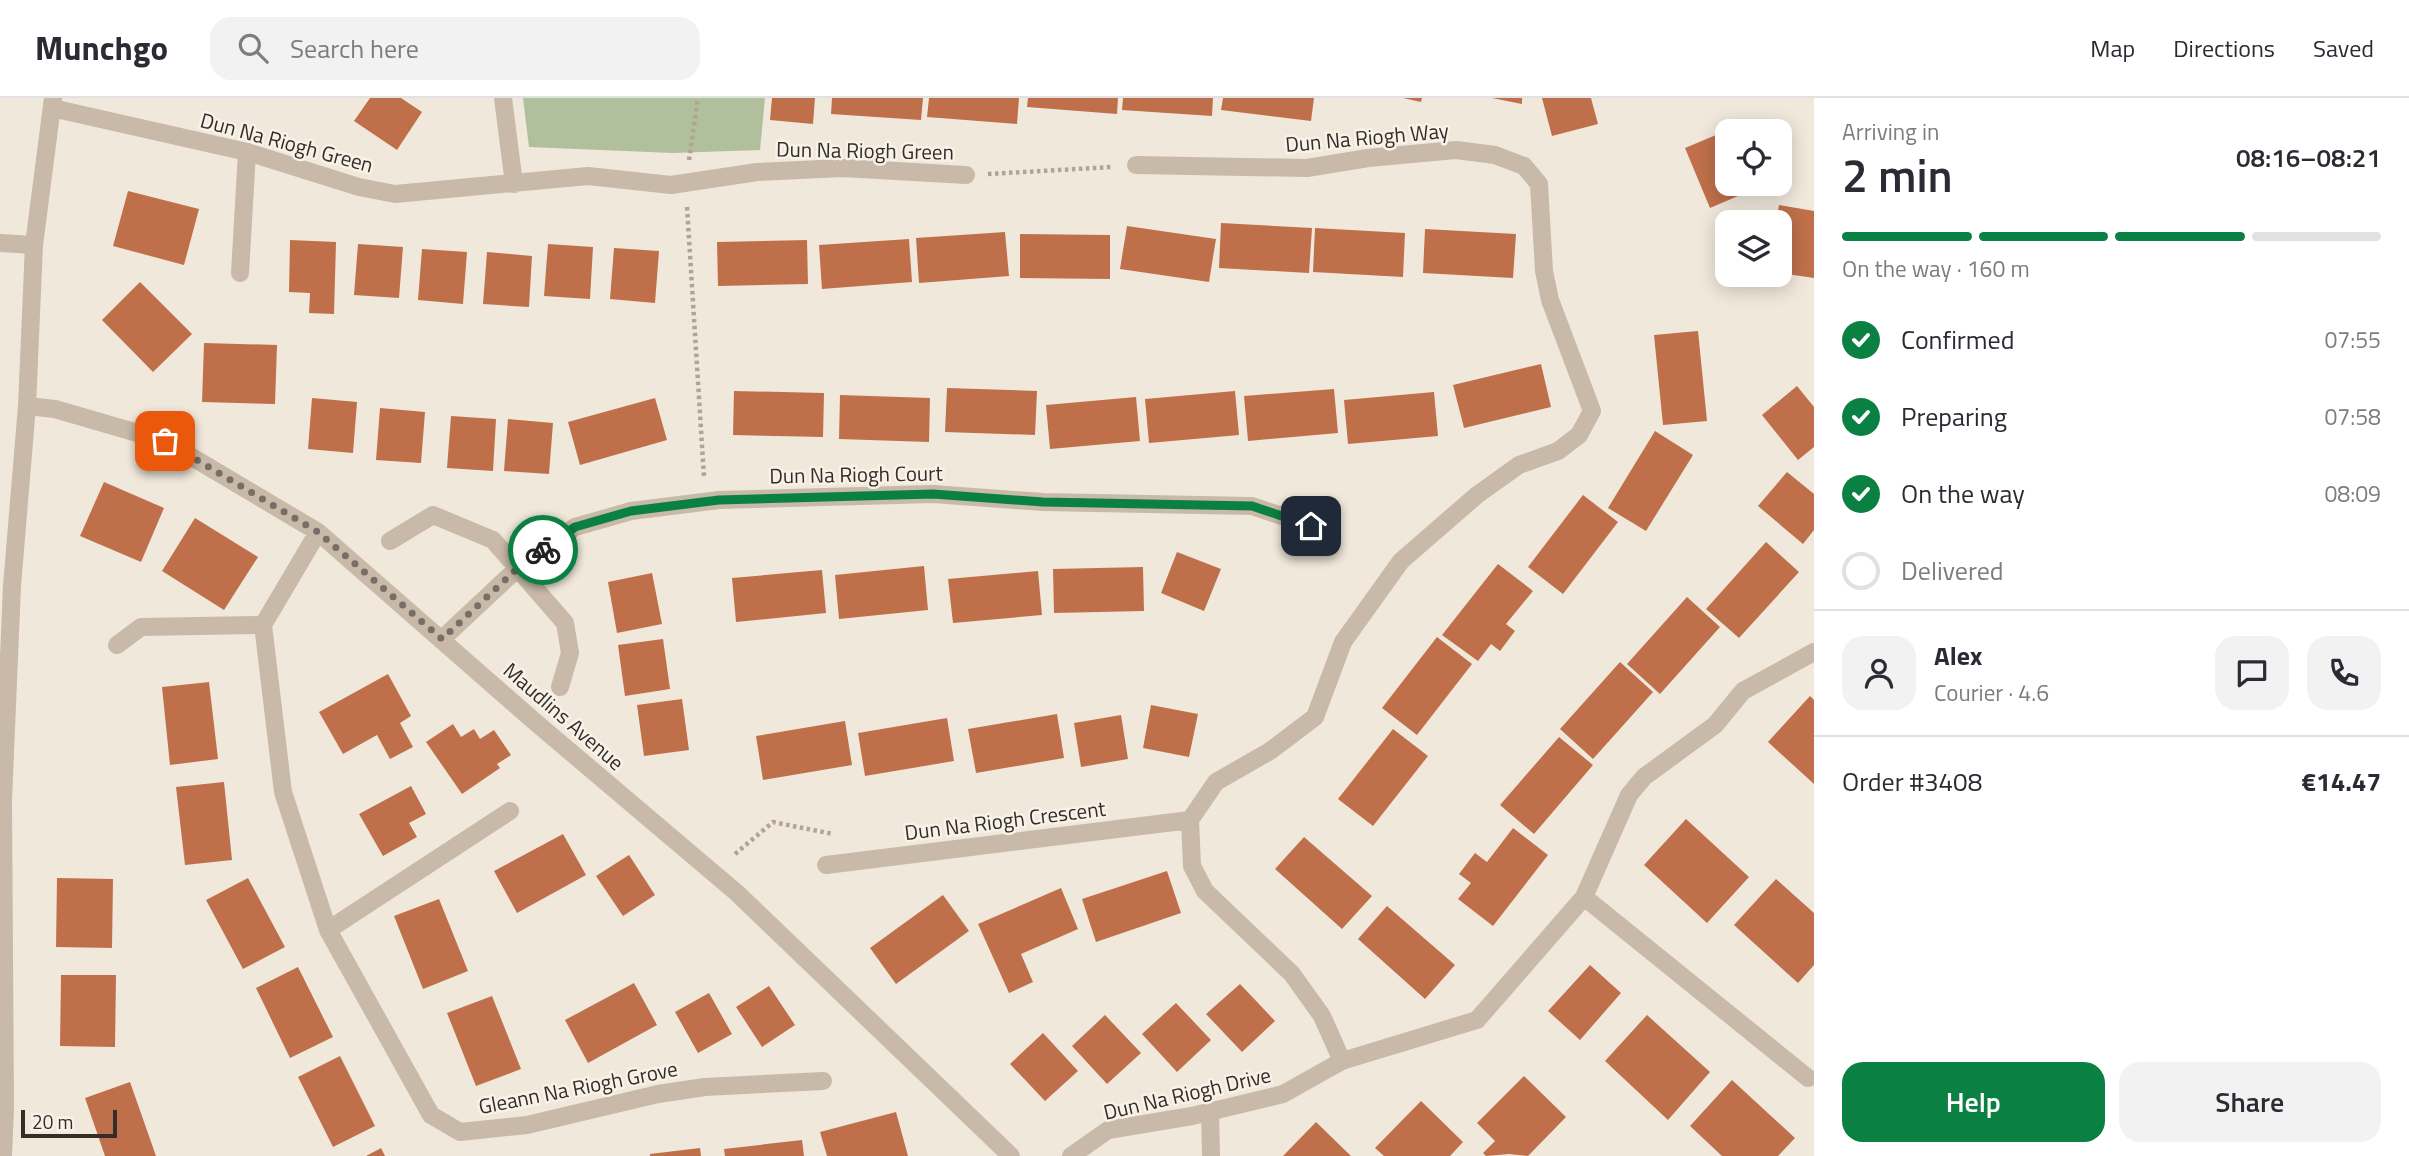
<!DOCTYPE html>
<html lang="en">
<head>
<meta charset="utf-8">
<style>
  body { margin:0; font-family:"Titillium Web",sans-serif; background:#f2f2f3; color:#2b2b33; height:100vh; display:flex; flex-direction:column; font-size:26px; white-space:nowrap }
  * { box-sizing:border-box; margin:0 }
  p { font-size:23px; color:#7c7c81 }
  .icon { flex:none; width:38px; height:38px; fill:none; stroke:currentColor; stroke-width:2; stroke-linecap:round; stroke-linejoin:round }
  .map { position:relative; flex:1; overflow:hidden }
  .drawer { display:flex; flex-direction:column; background:#fff; width:595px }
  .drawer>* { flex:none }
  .controls { position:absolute; left:1715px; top:21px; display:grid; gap:14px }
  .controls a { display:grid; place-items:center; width:77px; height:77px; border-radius:14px; background:#fff; box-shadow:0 4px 18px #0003; font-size:35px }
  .scale { position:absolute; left:21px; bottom:18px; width:96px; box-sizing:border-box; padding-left:7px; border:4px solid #352d28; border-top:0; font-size:19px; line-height:24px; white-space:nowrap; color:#352d28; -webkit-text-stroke:5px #f8f2e8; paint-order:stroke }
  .pin { position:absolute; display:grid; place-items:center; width:60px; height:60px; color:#fff; margin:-30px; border-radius:14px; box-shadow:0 4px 10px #0006 }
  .courier { position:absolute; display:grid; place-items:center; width:70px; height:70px; margin:-35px; border:5px solid #0b8043; border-radius:50%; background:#fff; color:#222; box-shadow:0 2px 9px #0007 }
  .overview em { font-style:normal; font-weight:600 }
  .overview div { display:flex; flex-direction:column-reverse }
  .overview { display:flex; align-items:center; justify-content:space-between; height:119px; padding:0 28px }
  h1 { font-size:46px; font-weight:600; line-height:52px }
  .bar { display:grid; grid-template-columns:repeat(4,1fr); gap:10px 7px; align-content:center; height:84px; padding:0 28px }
  .bar i { height:9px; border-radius:5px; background:#e1e1e2 }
  .bar .selected { background:#0b8043 }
  .bar p { grid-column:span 4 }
  .line { display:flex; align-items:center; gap:18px; padding:0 28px; border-top:2px solid #e1e1e2 }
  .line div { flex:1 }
  .round { display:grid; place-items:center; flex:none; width:74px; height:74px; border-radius:21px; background:#f2f2f3 }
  ol { padding:0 28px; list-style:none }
  li { display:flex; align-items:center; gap:21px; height:77px }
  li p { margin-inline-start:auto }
  li .icon { padding:7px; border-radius:50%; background:#0b8043; color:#fff; stroke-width:4 }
  li:last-child { color:#7c7c81 }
  li i { width:38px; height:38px; border:4px solid #e1e1e2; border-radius:50% }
  .action { display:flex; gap:14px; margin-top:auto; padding:14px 28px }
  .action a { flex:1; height:80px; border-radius:21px; background:#0b8043; color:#fff; font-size:28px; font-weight:600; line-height:80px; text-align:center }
  .action a+a { background:#f2f2f3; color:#2b2b33 }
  header { display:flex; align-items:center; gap:42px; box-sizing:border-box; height:98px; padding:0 35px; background:#fff; border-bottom:2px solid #e1e1e2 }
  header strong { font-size:33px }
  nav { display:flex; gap:38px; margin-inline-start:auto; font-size:24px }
  .search { width:490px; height:63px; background:#f2f2f3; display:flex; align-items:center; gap:18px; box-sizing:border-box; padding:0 24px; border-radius:21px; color:#7c7c81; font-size:26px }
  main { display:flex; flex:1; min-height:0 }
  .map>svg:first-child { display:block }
  .green { fill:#b0bf9c }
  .building { fill:#bf704b }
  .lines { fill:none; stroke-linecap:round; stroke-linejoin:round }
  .path { stroke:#b3a392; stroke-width:4.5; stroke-dasharray:3.5 3.5; stroke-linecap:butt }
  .lane { stroke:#c8b9a8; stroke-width:18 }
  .street { stroke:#c8b9a8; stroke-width:18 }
  .done { stroke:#766e67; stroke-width:7; stroke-dasharray:0 12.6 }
  .route { stroke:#0b8043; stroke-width:9 }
  .labels { text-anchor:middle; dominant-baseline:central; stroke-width:5; stroke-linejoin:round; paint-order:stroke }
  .street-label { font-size:21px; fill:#352d28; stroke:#f8f2e8 }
</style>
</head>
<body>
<header>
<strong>Munchgo</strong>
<div class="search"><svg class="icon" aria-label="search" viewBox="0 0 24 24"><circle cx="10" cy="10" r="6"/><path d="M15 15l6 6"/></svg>Search here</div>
<nav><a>Map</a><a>Directions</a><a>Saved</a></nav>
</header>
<main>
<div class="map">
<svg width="1814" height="1058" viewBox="0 0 1814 1058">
  <rect width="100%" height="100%" fill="#f0e8db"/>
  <path class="green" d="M523 0H765L760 52 673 55 529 49Z"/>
  <path class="building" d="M370 0H401L422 14 397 52 354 23Z
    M772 0H815L813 26 770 22Z
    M832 0H923L921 22 831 16Z
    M929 0H1019L1017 26 927 19Z
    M1028 0H1118L1117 16 1027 9Z
    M1123 0H1213L1212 18 1122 12Z
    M1223 0H1314L1311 23 1221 12Z
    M1403 0H1422L1421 4Z
    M1492 0H1522V6Z
    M1542 0H1591L1598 26 1552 38Z
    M1747 24 1751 33H1727V86H1766L1710 110 1685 50Z
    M128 93 199 111 184 167 113 148Z
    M1779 107 1814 113V180L1780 175V124H1776Z
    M1221 125 1312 130 1309 175 1219 170Z
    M1127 128 1216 141 1209 184 1120 171Z
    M1315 130 1405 135 1403 179 1313 174Z
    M1425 131 1516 136 1513 180 1423 175Z
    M1005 134 1009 178 919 185 916 140Z
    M1020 136 1110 137V181L1020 180Z
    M909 141 912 184 822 191 819 147Z
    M290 142 336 144 334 216 309 215 310 195 289 194Z
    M807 142 808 186 718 188 717 144Z
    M358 146 403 149 399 200 354 197Z
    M548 146 593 149 590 201 544 198Z
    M614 150 659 153 655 205 610 201Z
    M422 151 467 154 463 206 418 202Z
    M487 154 532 158 529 209 483 206Z
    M140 184 192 236 153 274 102 222Z
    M1698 233 1707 323 1663 327 1654 237Z
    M204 245 277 247 275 306 202 304Z
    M1541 266 1551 309 1464 330 1453 287Z
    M1797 288 1814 309V349L1798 362 1762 317Z
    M947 290 1037 293 1035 337 945 334Z
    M1334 291 1338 335 1248 343 1244 298Z
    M734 293 824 295 823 339 733 337Z
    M1235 293 1239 337 1149 345 1145 301Z
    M1434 294 1438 338 1348 346 1344 302Z
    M840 297 930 300 929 344 839 341Z
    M1136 299 1140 343 1050 351 1046 307Z
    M312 300 357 304 353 355 308 351Z
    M655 300 667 342 580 367 568 324Z
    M380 310 425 314 421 365 376 362Z
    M451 318 496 321 493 373 447 370Z
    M508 321 553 325 549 376 504 373Z
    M1655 333 1693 357 1646 433 1608 410Z
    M1787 374 1814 396V432L1803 446 1758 408Z
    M104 384 164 410 141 464 80 438Z
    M1583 397 1618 424 1563 496 1528 469Z
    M195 420 258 459 224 512 162 473Z
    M1766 444 1799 474 1739 540 1706 511Z
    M1177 454 1221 471 1204 513 1161 495Z
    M1498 466 1533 493 1506 526 1515 533 1500 553 1491 546 1478 563 1442 537Z
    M924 468 928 512 839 521 835 477Z
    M1143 469 1144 513 1054 515 1053 471Z
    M822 472 826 515 736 524 732 480Z
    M1038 473 1042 517 953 525 948 481Z
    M652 475 662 526 617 535 608 484Z
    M1687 499 1720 529 1660 596 1627 566Z
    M1437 539 1472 566 1417 637 1382 610Z
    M663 541 670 591 625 598 618 547Z
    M1620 564 1653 594 1593 661 1560 631Z
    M388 576 411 618 400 625 413 649 390 661 377 637 343 656 319 614Z
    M209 584 218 661 170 667 162 589Z
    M1810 598 1814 602V686L1768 644Z
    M682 601 689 652 644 658 637 607Z
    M1151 607 1198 616 1189 659 1143 650Z
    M1057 616 1064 660 976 675 968 631Z
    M1121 617 1128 661 1081 669 1074 625Z
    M947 620 954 663 865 678 858 635Z
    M845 623 852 667 763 682 756 638Z
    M453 626 461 639 474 631 480 641 494 632 511 657 497 666 500 670 462 696 426 644Z
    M1393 631 1428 658 1373 728 1338 701Z
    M1559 639 1593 667 1534 736 1500 707Z
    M224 684 232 762 185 767 176 689Z
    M411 688 426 716 409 725 417 739 383 758 359 716Z
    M1686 721 1749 779 1707 825 1644 767Z
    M1513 730 1548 757 1493 828 1458 801 1471 785 1459 776 1475 755 1487 764Z
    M563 736 586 777 517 815 494 773Z
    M1304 739 1372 798 1342 831 1275 771Z
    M629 757 655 797 623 818 596 778Z
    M1167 773 1181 815 1096 844 1082 801Z
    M57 780 113 781 112 850 56 849Z
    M248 780 285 849 243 871 206 802Z
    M1776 781 1814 815V867L1798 885 1734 827Z
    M1061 790 1078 831 1021 856 1033 884 1009 895 978 826Z
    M943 797 969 833 896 886 870 850Z
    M439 801 468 873 423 891 394 818Z
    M1387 808 1455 867 1425 901 1358 841Z
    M1590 867 1621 895 1580 942 1548 913Z
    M298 869 333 939 290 960 256 890Z
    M61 877H116L115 949 60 948Z
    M634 885 657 927 588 965 565 922Z
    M1240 886 1275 923 1242 954 1206 916Z
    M769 888 795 927 762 949 736 909Z
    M709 895 732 936 698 955 675 914Z
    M492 898 521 971 476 988 447 915Z
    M1176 905 1211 942 1177 974 1142 936Z
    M1105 917 1141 955 1107 986 1072 948Z
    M1647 917 1710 974 1668 1022 1605 963Z
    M1043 935 1078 973 1045 1003 1010 966Z
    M340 958 375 1028 333 1049 298 979Z
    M1524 978 1566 1019 1528 1058 1509 1056 1486 1058 1483 1055 1495 1043 1477 1025Z
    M1732 982 1795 1040 1778 1058H1722L1690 1028Z
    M130 984 156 1058H105L85 1000Z
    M1421 1003 1463 1044 1450 1058H1384L1375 1050Z
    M896 1014 908 1058H827L820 1034Z
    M1316 1024 1351 1058H1283Z
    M802 1042 804 1058H725L724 1051Z
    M381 1050 385 1058H366Z
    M700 1050 701 1058H650V1056Z"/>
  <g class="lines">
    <path class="path" d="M689 62 698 0
      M988 76 1112 69
      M687 109 704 379
      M735 756 773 724 833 736"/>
    <path class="lane" d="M0 145 34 147
      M240 175 247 54
      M117 547 141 529 263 527
      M1210 1013 1211 1058"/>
    <path class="street" d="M503 0 514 86
      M52 10 247 54 359 89 395 96 588 78 671 87 757 74 843 70 966 77
      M1136 67 1307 70 1368 60 1456 52 1495 57 1524 68 1539 86 1544 173 1550 202 1592 313 1579 337 1558 353 1519 367 1477 397 1401 463 1343 544 1315 619 1270 653 1216 684 1190 722 1192 768 1205 793 1292 876 1322 918 1342 963
      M27 308 55 311 165 343 318 434 534 623 737 795 1011 1058
      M318 434 263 527 283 694 328 832 431 1017 460 1034 527 1027 658 996 705 989 823 983
      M390 443 433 417 493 442 565 525 570 555 560 589
      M442 541 519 469 575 429 631 413 719 402 933 396 1043 404 1252 408 1311 428
      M826 767 1190 722
      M1584 799 1808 980
      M328 832 510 713
      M3 1058 5 1011 3 702 12 488 27 308 34 147 53 0
      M1071 1058 1108 1032 1192 1018 1283 996 1342 963 1477 922 1584 799 1629 697 1644 679 1715 627 1743 593 1814 554"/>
  </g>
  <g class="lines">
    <path class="done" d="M165 343 318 434 442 541 519 469 543 452"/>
    <path class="route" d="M543 452 575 429 631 413 719 402 933 396 1043 404 1252 408 1311 428"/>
  </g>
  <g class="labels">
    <g class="street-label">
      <text transform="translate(1367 39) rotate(-5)">Dun Na Riogh Way</text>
      <text transform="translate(287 44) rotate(15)">Dun Na Riogh Green</text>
      <text transform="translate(865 52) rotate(1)">Dun Na Riogh Green</text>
      <text transform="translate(856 376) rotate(-1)">Dun Na Riogh Court</text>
      <text transform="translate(564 618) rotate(41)">Maudlins Avenue</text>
      <text transform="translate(1005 722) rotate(-7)">Dun Na Riogh Crescent</text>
      <text transform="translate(578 989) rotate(-11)">Gleann Na Riogh Grove</text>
      <text transform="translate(1187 995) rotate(-13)">Dun Na Riogh Drive</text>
    </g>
  </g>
</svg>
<div class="controls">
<a><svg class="icon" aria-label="locate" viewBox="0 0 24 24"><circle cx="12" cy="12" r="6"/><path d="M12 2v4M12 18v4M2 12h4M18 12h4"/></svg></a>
<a><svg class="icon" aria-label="layers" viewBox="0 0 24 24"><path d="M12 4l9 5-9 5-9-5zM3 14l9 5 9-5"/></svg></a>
</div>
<div class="scale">20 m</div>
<div class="pin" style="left:165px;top:343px;background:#ea580c"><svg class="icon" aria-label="bag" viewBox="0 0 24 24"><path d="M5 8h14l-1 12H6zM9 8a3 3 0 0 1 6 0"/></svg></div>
<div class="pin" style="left:1311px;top:428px;background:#1f2937"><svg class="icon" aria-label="home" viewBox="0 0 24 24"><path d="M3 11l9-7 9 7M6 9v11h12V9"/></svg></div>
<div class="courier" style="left:543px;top:452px"><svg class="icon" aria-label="bike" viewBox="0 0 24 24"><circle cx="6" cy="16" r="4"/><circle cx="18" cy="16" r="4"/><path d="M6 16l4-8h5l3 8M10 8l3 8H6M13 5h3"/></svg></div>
</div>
<section class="drawer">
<div class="overview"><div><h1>2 min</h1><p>Arriving in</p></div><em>08:16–08:21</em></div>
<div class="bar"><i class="selected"></i><i class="selected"></i><i class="selected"></i><i></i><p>On the way · 160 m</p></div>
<ol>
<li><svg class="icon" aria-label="check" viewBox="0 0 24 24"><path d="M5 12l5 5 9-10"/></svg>Confirmed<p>07:55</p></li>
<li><svg class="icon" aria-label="check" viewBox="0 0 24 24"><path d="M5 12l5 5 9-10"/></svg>Preparing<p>07:58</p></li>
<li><svg class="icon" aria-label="check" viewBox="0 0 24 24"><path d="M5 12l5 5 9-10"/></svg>On the way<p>08:09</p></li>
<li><i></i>Delivered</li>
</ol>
<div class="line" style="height:126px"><a class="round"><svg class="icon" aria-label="person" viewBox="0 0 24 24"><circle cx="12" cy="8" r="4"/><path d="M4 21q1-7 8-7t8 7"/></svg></a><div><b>Alex</b><p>Courier · 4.6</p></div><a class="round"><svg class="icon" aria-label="chat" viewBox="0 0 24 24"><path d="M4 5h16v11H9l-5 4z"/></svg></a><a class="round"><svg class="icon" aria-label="phone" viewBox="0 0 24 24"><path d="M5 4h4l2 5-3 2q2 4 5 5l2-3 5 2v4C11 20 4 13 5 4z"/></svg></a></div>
<div class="line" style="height:91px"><div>Order #3408</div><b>€14.47</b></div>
<div class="action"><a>Help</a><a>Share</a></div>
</section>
</main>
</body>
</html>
